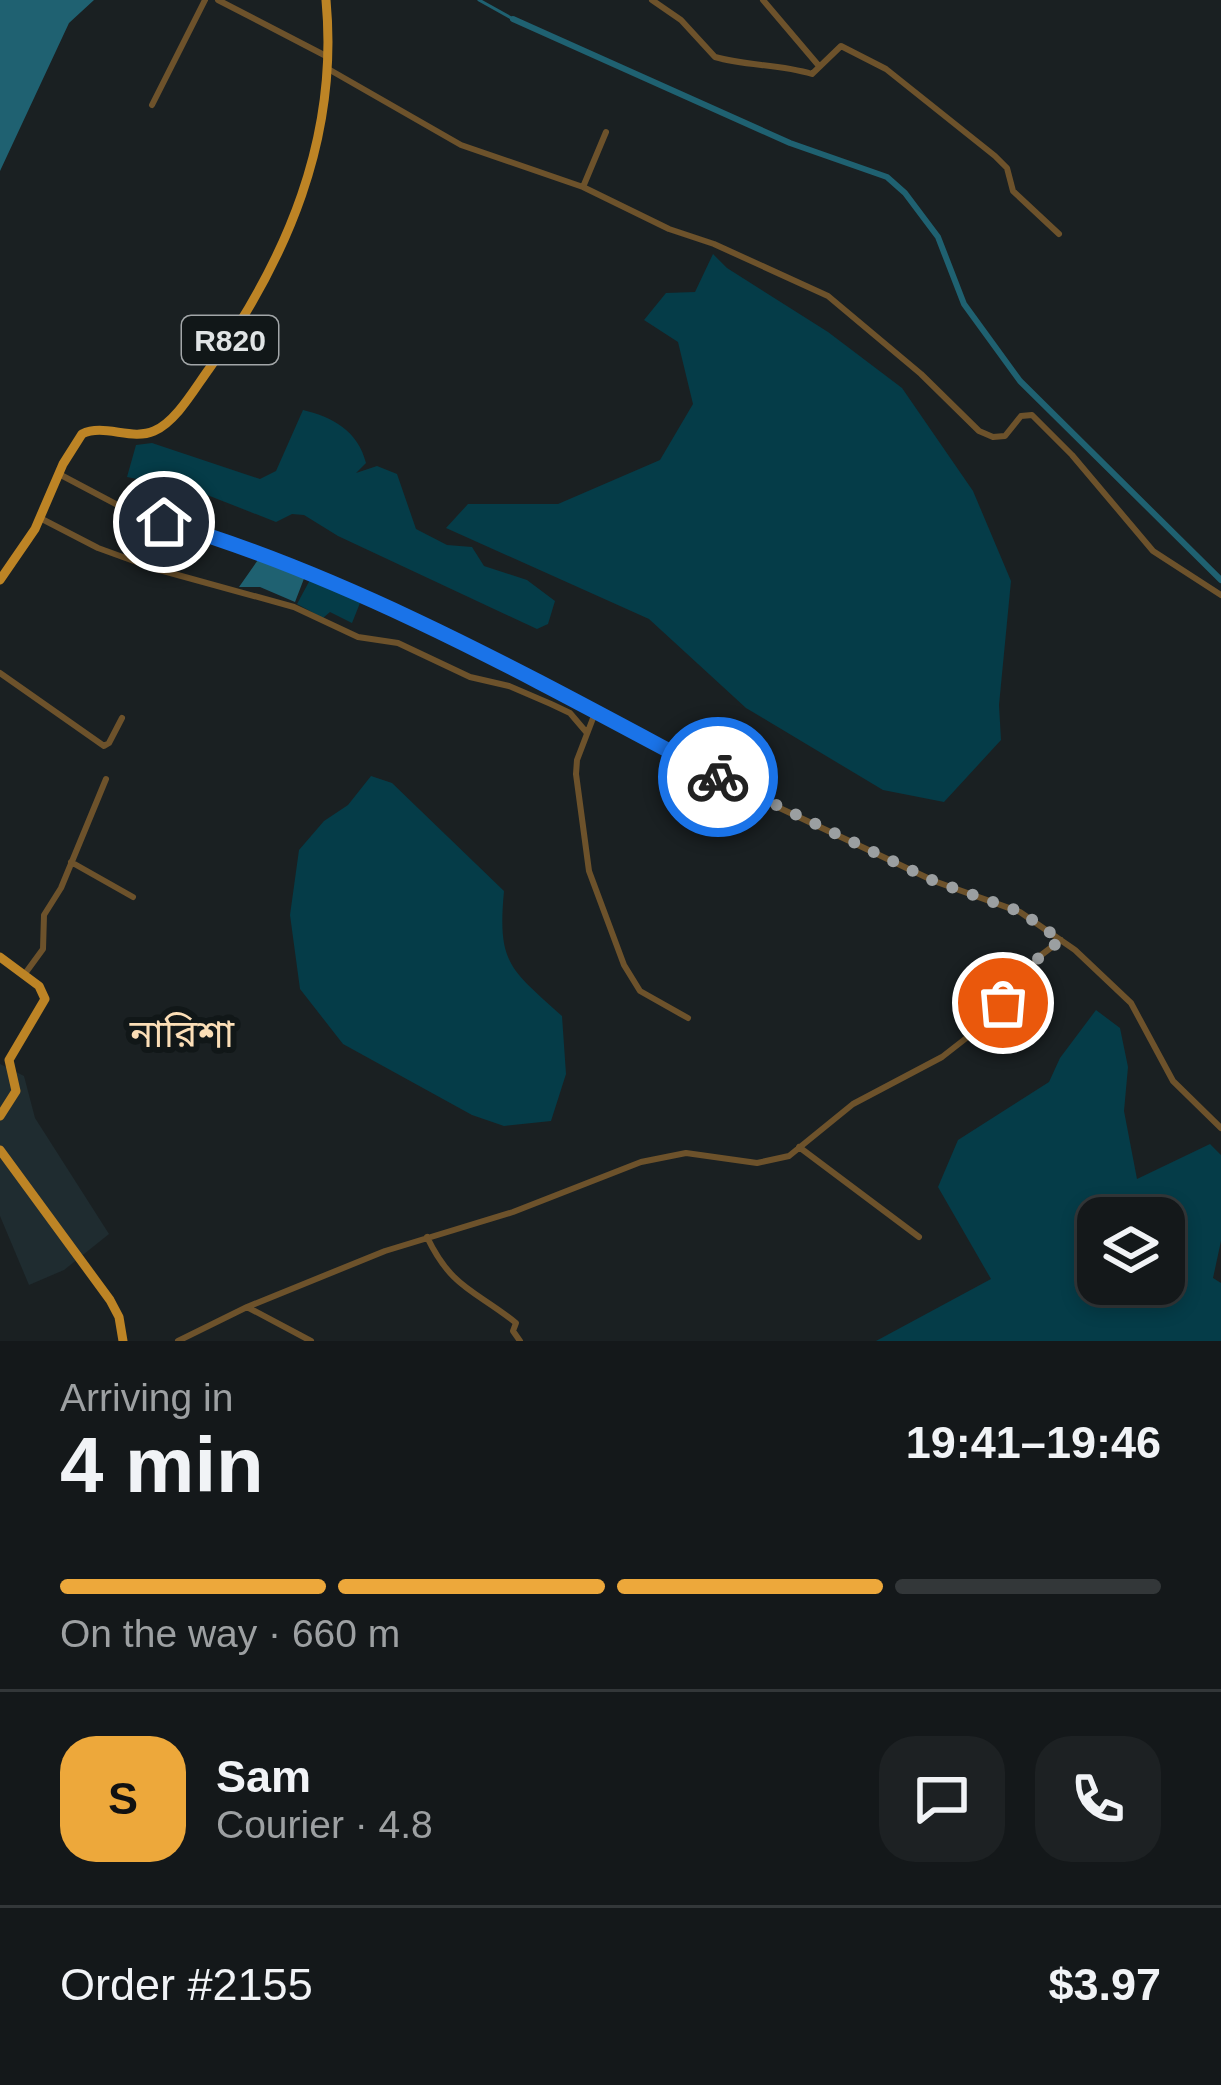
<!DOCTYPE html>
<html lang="en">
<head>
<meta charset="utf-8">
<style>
  body { margin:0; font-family:Helvetica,"Noto Sans Bengali",sans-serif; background:#1d2123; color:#f1f3f6; height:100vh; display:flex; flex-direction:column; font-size:45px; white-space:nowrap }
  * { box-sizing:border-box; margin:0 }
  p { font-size:39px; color:#9da0a2 }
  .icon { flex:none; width:66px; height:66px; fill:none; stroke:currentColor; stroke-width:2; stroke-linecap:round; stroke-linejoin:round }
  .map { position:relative; height:1341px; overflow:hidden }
  .drawer { display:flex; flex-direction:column; background:#14181a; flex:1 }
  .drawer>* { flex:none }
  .controls { position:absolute; left:1077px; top:1197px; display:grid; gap:24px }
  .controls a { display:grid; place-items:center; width:108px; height:108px; border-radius:24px; background:#14181a; box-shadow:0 6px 18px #0003,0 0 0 3px #333739; font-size:60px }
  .pin { position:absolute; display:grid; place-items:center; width:102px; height:102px; color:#fff; margin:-51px; border:6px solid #fff; border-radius:50%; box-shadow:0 3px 12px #0007 }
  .courier { position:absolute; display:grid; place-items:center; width:120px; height:120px; margin:-60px; border:9px solid #1a73e8; border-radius:50%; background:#fff; color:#222; box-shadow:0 3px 15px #0007 }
  .summary em { font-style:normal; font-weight:700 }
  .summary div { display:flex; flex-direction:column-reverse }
  .summary { display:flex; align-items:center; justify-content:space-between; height:204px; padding:0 60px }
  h1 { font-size:78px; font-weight:700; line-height:90px }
  .bar { display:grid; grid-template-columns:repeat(4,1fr); gap:18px 12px; align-content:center; height:144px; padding:0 60px }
  .bar i { height:15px; border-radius:9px; background:#333739 }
  .bar .active { background:#eda83b }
  .bar p { grid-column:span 4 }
  .line { display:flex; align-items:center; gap:30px; padding:0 60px; border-top:3px solid #333739 }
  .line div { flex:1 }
  .round { display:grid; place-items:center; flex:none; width:126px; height:126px; border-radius:36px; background:#1d2123 }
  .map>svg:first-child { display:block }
  .built { fill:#1f2c30 }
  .green { fill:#053c48; fill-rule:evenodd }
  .water { fill:#1f6171 }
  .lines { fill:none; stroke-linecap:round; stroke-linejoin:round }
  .stream { stroke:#1f6171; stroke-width:3 }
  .canal { stroke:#1f6171; stroke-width:6 }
  .minor { stroke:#6d522b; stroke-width:6 }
  .primary { stroke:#bd8425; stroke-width:9 }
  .done { stroke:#9b9fa1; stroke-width:12; stroke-dasharray:0 21.6 }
  .route { stroke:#1a73e8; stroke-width:15 }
  .labels { text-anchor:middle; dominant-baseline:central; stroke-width:12; stroke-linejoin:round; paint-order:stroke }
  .shield { fill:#111718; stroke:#a2a6a8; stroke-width:3 }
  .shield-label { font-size:30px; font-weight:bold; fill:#e0e4e5 }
  .quarter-label { font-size:39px; fill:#fbdeb7; stroke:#111718 }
</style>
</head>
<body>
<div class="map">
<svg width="1221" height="1341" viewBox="0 0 1221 1341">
  <rect width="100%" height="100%" fill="#1a2022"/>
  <path class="built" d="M0 1064 24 1076 35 1118 109 1234 64 1270 29 1285 0 1216Z"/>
  <path class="green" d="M713 254 727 268 828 332 902 388 973 491 1011 581 999 705 1001 740 944 802 883 790 746 708 649 619 446 528 468 504H558L660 460 693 404 678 342 644 320 666 293 695 292Z
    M303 410C333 417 358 431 366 463L356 473 377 466 397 474 416 529 447 545 472 547 484 566 527 580 555 601 548 624 537 629 338 536 304 515 292 514 276 522 197 491 127 477 136 445 152 443 260 479 276 471Z
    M311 578 360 603 352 623 330 612 323 618 297 604Z
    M371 776 392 783 504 891C497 965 511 969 562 1016L566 1074 551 1121 504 1126 472 1115 343 1044 300 989 290 915 299 850 324 821 348 805Z
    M1096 1010 1120 1028 1128 1067 1124 1111 1137 1179 1210 1144 1221 1155V1241L1213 1278 1221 1283V1341H876L991 1279 938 1187 958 1140 1049 1082 1060 1058ZM1098 1218H1164V1284H1098Z"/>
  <path class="water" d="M0 0H94L69 23 0 171Z
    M260 557 305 576 295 602 260 587H239Z"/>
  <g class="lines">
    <path class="stream" d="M479 0 513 19"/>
    <path class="canal" d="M513 19 790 143 887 177 905 193 938 237 964 304 1020 381 1221 580"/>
    <path class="minor" d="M218 0 326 56
      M652 0 681 20 715 57C746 66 780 64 812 74L841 46 886 69 995 156 1007 168 1013 191 1059 234
      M763 0 819 66
      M330 70 461 145 583 187 669 229 714 244 828 296 921 374 979 431 993 437 1005 436 1021 416 1032 415 1072 455 1153 551 1221 595
      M152 105 205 0
      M583 187 606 132
      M59 474 127 510 235 545 409 619 666 748 750 794 934 881 1020 912 1075 950 1131 1003 1173 1081 1221 1128
      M40 518 98 548 156 569 294 607 358 637 398 643 470 677 509 686 551 704 570 713 587 733
      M0 673 104 746 109 743 122 718
      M595 713 577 760 576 774 589 871 624 965 640 991 688 1018
      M71 862 133 897
      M24 975 43 949 44 915 61 888 106 779
      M799 1147 919 1237
      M427 1237C452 1289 475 1290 516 1323L513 1331 520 1341
      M247 1307 385 1251 513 1212 641 1162 686 1153 757 1163 789 1156 853 1104 942 1057 983 1025 1040 956 1061 940
      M178 1341 247 1307 311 1341"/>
    <path class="primary" d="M0 580 35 529 63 464 82 434C104 423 131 441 154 431 176 422 195 388 209 369 287 259 339 138 326 0
      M0 957 39 986 45 999 9 1060 16 1091 0 1116
      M0 1150 110 1300 119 1317 123 1341"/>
  </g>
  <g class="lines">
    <path class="done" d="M718 777 934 881 1021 912 1061 940 1040 956 1003 1003"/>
    <path class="route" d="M164 522C354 577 543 684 718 777"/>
  </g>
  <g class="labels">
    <rect class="shield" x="182" y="316" width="96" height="48" rx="9"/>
    <g class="shield-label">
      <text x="230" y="340">R820</text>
    </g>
    <g class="quarter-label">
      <text x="182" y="1033">নারিশা</text>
    </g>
  </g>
</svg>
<div class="controls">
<a><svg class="icon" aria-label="layers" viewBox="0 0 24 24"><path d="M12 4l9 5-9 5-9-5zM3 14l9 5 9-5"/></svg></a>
</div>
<div class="pin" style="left:1003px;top:1003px;background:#ea580c"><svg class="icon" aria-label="bag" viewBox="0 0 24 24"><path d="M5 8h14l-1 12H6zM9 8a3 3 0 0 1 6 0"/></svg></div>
<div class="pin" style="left:164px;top:522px;background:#1f2937"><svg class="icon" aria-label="home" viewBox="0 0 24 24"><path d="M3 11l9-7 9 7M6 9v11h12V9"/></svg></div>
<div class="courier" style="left:718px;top:777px"><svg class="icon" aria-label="bike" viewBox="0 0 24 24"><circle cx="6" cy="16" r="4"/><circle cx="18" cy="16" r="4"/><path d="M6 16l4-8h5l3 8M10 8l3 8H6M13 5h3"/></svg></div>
</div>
<section class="drawer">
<div class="summary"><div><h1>4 min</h1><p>Arriving in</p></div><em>19:41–19:46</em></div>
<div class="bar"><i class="active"></i><i class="active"></i><i class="active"></i><i></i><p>On the way · 660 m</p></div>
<div class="line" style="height:216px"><b class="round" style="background:#eda83b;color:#111">S</b><div><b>Sam</b><p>Courier · 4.8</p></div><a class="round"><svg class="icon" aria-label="chat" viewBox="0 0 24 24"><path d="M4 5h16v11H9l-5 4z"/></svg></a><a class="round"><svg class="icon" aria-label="phone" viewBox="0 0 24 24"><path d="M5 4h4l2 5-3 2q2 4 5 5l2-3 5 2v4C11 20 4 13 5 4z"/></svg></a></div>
<div class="line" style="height:156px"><div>Order #2155</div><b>$3.97</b></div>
</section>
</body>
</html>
